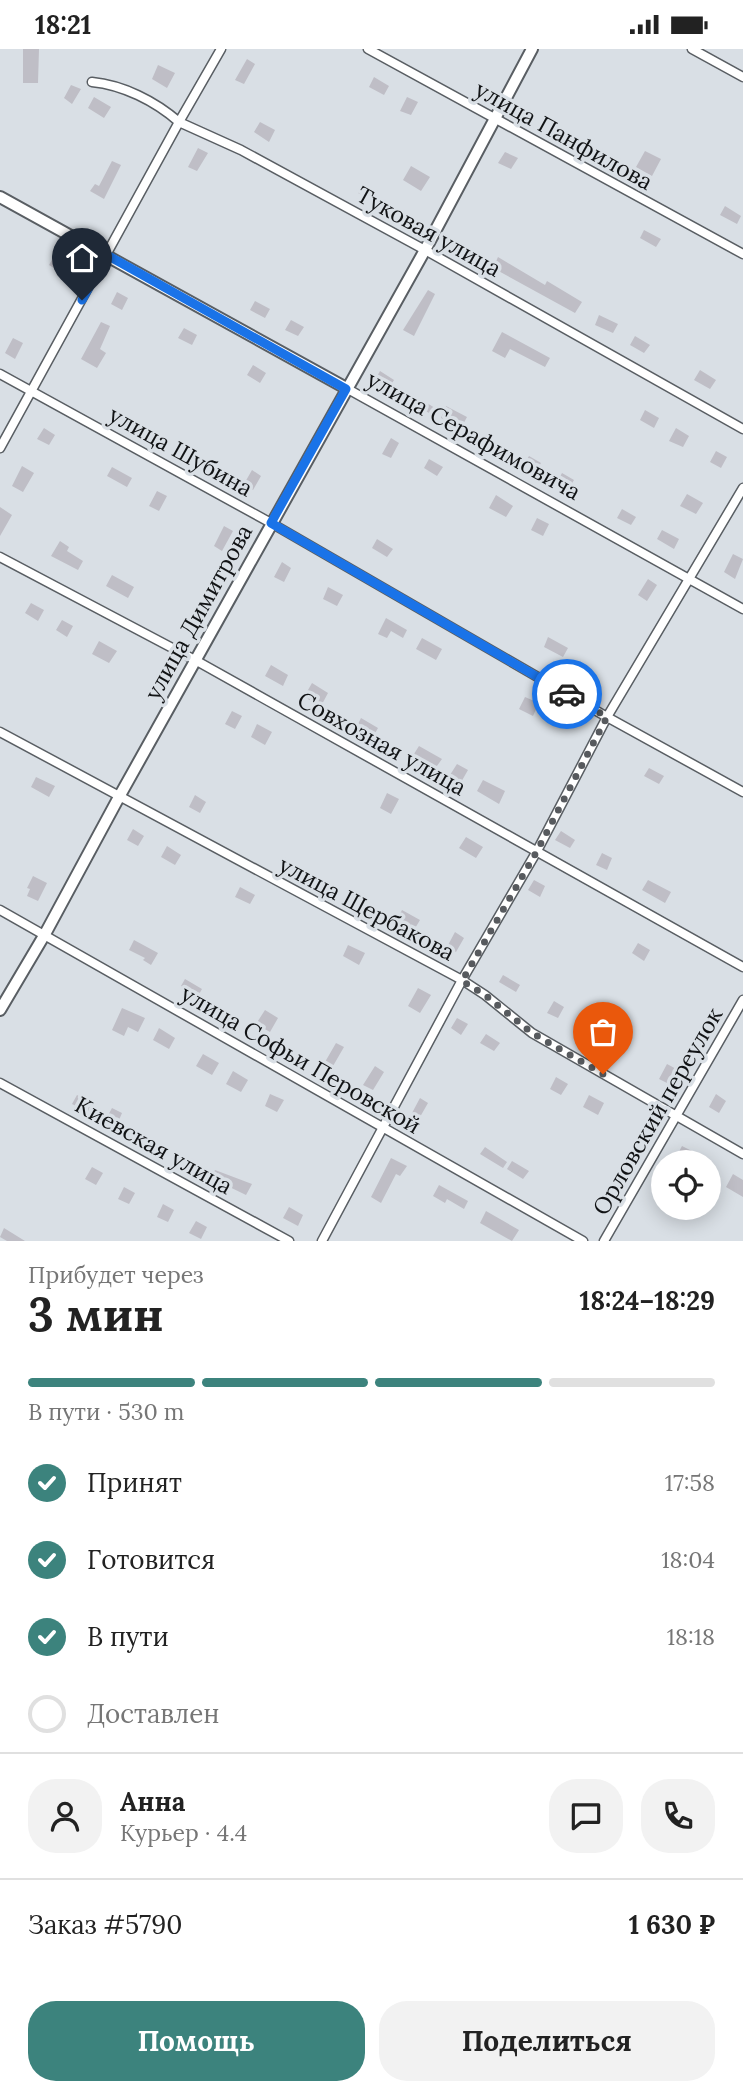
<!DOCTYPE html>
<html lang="ru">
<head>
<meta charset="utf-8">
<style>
  body { margin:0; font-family:Lora,serif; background:#f2f2f2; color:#222; height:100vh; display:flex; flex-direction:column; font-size:26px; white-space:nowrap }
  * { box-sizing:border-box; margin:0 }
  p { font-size:23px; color:#767676 }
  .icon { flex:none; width:38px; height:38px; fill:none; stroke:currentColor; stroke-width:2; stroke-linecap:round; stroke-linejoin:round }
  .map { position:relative; height:1192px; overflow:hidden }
  .drawer { display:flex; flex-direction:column; background:#fff; flex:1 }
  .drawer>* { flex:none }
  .controls { position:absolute; left:651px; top:1101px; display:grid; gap:14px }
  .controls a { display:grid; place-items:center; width:70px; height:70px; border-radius:50%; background:#fff; box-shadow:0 4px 18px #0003; font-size:35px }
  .pin { position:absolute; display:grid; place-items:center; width:60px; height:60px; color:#fff; margin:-72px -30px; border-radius:50% 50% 50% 0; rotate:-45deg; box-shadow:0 0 7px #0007 }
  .pin .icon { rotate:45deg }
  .courier { position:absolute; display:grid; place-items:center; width:70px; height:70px; margin:-35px; border:5px solid #1a73e8; border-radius:50%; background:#fff; color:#222; box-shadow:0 2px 9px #0007 }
  .summary em { font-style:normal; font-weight:700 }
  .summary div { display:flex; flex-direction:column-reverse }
  .summary { display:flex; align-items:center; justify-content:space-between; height:119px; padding:0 28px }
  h1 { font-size:46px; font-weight:700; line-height:52px }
  .bar { display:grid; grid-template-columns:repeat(4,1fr); gap:10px 7px; align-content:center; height:84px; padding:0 28px }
  .bar i { height:9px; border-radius:5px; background:#e0e0e0 }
  .bar .active { background:#3c837d }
  .bar p { grid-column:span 4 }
  .line { display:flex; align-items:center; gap:18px; padding:0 28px; border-top:2px solid #e0e0e0 }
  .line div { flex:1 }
  .round { display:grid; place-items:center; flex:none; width:74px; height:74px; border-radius:28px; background:#f2f2f2 }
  ol { padding:0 28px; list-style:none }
  li { display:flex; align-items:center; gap:21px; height:77px }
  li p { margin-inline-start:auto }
  li .icon { padding:7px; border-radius:50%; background:#3c837d; color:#fff; stroke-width:4 }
  li:last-child { color:#767676 }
  li i { width:38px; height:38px; border:4px solid #e0e0e0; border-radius:50% }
  .primary-button { display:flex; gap:14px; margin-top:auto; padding:14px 28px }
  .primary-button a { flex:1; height:80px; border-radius:28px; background:#3c837d; color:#fff; font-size:28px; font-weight:700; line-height:80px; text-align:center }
  .primary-button a+a { background:#f2f2f2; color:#222 }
  .status { display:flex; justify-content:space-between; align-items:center; height:49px; padding:0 35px; background:#fff; direction:ltr }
  .status svg { height:19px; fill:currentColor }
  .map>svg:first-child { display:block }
  .building { fill:#bfbec6 }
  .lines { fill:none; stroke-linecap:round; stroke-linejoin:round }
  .minor-casing { stroke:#595e63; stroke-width:11 }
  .tertiary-casing { stroke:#595e63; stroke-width:14 }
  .minor { stroke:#fff; stroke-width:8 }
  .tertiary { stroke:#fff; stroke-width:10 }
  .done { stroke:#575a5e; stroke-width:7; stroke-dasharray:0 12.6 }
  .route { stroke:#1a73e8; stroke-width:9 }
  .labels { text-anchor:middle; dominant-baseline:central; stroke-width:7; stroke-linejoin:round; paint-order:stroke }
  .street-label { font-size:23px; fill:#111315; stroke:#d9dfe5 }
</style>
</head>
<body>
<div class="status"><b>18:21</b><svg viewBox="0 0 49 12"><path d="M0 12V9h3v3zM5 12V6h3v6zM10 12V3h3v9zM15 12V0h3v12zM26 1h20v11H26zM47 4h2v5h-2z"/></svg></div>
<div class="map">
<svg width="743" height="1192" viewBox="0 0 743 1192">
  <rect width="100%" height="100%" fill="#d9dfe5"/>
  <path class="building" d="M23 0H39L38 34H23Z
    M247 10 255 15 244 35 235 31Z
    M158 16 175 24 167 39 152 30Z
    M374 28 389 37 384 46 369 38Z
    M71 36 81 40 72 55 64 49Z
    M94 48 111 58 104 69 88 59Z
    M407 48 418 53 411 66 400 62Z
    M260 73 275 81 269 93 254 83Z
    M198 99 208 104 197 122 188 118Z
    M645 102 661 110 652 127 636 118Z
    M505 103 518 109 511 120 498 114Z
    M112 112 121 116 104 150 90 142 95 135 99 137Z
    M411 117 430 128 421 142 403 131Z
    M363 136 378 142 373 151 358 144Z
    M725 157 741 167 737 175 720 166Z
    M644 181 661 190 656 198 640 189Z
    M54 207 67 214 62 224 49 216Z
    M498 208 545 236 547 232 582 253 575 264 493 219Z
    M428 241 435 245 414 287 403 281Z
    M117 243 128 249 122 261 111 255Z
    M255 252 270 260 265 269 250 261Z
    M599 266 618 275 613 284 595 276Z
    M291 271 304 278 298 287 285 281Z
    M101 273 110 277 100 300 106 304 97 319 81 310Z
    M184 279 197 286 192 296 178 289Z
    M502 283 550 309 545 318 510 300 505 309 492 302Z
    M635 287 650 296 644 304 630 296Z
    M13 289 23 294 15 310 5 304Z
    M253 316 266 324 260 334 247 326Z
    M700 321 716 331 710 340 694 331Z
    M380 322 394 331 388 341 374 333Z
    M412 345 435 359 431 365 407 352Z
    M446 357 467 368 461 379 441 369Z
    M645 361 659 369 654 379 640 371Z
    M44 379 55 386 49 396 37 390Z
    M676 379 689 387 683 398 669 392Z
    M391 389 399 394 391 409 382 405Z
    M716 402 727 408 721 419 710 413Z
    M529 407 541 414 535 424 523 417Z
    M429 410 443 418 437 427 424 419Z
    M22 417 34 424 23 443 12 437Z
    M112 418 132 429 127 438 107 427Z
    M252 421 261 427 253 441 244 435Z
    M562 424 574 431 568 441 556 435Z
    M157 442 167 447 159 462 149 457Z
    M687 445 703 454 696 465 680 457Z
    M496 446 513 457 506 468 489 459Z
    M0 458 12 466 0 487Z
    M622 460 636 468 631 476 617 469Z
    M537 469 549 475 543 487 531 481Z
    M224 477 233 482 222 502 214 497Z
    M662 481 679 490 674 500 657 490Z
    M377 490 393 500 387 508 372 499Z
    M60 492 69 498 67 502 83 512 78 521 51 507Z
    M733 505 743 510 735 530 724 523Z
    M282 513 291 519 284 533 274 528Z
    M112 526 134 538 128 549 106 537Z
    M648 530 657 536 647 552 638 546Z
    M328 538 343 546 337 557 323 550Z
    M31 554 44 561 38 572 25 564Z
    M386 569 407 581 403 589 391 582 387 589 378 585Z
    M62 571 73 577 67 588 56 581Z
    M548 588 568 599 563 608 544 598Z
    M422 589 442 600 436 611 416 600Z
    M99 592 117 602 109 614 92 605Z
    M271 616 288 626 283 637 265 627Z
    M312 634 328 644 321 657 304 648Z
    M525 648 539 654 533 667 519 660Z
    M232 662 242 667 235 680 225 675Z
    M361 669 378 679 374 686 357 677Z
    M257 675 272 683 265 696 251 688Z
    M419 697 442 710 434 721 412 708Z
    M457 715 468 721 460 735 448 729Z
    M649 719 664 727 659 735 644 727Z
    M36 728 55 737 49 748 31 738Z
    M483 731 505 742 499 755 477 742Z
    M387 744 399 750 391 765 380 759Z
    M195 746 206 753 200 764 189 758Z
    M133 780 144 787 138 797 127 791Z
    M561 782 575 791 570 799 555 791Z
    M466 788 483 798 476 809 459 799Z
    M167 797 181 806 175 816 161 808Z
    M602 804 612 809 607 821 596 816Z
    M33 827 47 834 38 852 27 847 30 840 27 839Z
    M534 831 545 837 540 848 528 841Z
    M648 831 671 843 665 854 642 841Z
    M240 838 255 846 250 855 235 848Z
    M402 861 420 871 414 881 397 871Z
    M455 883 464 889 456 903 447 898Z
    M134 891 158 904 151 916 143 911 145 909 129 901Z
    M638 894 650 901 644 912 632 904Z
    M348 896 365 904 359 916 343 907Z
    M503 926 520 936 516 943 499 933Z
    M185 930 202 940 198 947 181 937Z
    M418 939 431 946 420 964 408 957Z
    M554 952 564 958 558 969 547 964Z
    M122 959 145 969 138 983 128 978 124 987 112 981Z
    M265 961 278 969 270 983 256 975Z
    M457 969 468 975 461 986 451 979Z
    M159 979 175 989 169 1000 153 991Z
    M486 985 500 994 494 1002 480 994Z
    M336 994 344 998 333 1017 325 1013Z
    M203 1005 219 1014 212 1026 196 1017Z
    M667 1015 680 1022 671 1036 659 1030Z
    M375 1017 384 1023 373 1041 363 1036Z
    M233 1022 248 1031 241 1043 226 1035Z
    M556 1028 568 1035 561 1046 550 1040Z
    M270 1045 284 1051 277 1063 265 1057Z
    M716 1045 726 1052 719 1064 709 1058Z
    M77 1046 92 1054 88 1063 72 1055Z
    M589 1046 604 1054 598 1066 583 1058Z
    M420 1049 428 1054 420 1068 412 1064Z
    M112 1059 122 1064 116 1078 105 1072Z
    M682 1097 692 1102 686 1113 675 1110Z
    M485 1098 507 1113 503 1119 480 1105Z
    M391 1109 407 1117 400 1127 396 1125 381 1154 371 1148Z
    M512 1112 529 1122 523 1130 507 1120Z
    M92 1118 103 1124 96 1136 85 1130Z
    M215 1121 252 1135 246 1146 211 1129Z
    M733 1125 743 1131V1148L726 1138Z
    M439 1136 468 1152 464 1160 447 1150 445 1154 433 1147Z
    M124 1138 135 1144 129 1155 118 1150Z
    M163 1155 174 1161 168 1173 157 1168Z
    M289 1158 303 1166 298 1177 283 1169Z
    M486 1162 519 1181 512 1192 480 1174Z
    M196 1172 207 1178 201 1190 189 1184Z
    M4 1179 25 1192H7L0 1188Z"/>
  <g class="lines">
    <g class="minor-casing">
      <path id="minor" d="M368 0 743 205
        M692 0 743 28
        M92 33C123 36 155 52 179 73L241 101 425 201 743 380
        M0 325 271 474 607 668 743 743
        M346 339 743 560
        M0 399 179 73 221 0
        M0 508 195 611 743 918
        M0 683 462 931 485 946 532 984 743 1105
        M0 861 583 1192
        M0 1034 289 1192
        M322 1192 462 931 537 802 607 668 743 439
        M604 1192 743 951"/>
    </g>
    <g class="tertiary-casing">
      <path id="tertiary" d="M0 148 346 339
        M0 961 45 885 119 748 425 201 532 0"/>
    </g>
    <use href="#minor" class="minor"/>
    <use href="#tertiary" class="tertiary"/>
  </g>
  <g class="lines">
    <path class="done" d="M567 645 607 668 537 802 462 932 485 946 532 984 603 1025"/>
    <path class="route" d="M82 251 107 206 346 340 271 474 567 645"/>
  </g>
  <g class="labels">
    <g class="street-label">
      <text transform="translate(564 86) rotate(29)">улица Панфилова</text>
      <text transform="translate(429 182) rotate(29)">Туковая улица</text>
      <text transform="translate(474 386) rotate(29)">улица Серафимовича</text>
      <text transform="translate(181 402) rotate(29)">улица Шубина</text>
      <text transform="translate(198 563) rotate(-61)">улица Димитрова</text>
      <text transform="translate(382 694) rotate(29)">Совхозная улица</text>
      <text transform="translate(367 859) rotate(28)">улица Щербакова</text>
      <text transform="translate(301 1010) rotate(30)">улица Софьи Перовской</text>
      <text transform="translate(657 1062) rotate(-60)">Орловский переулок</text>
      <text transform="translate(154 1096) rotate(29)">Киевская улица</text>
    </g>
  </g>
</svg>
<div class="controls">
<a><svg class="icon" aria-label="locate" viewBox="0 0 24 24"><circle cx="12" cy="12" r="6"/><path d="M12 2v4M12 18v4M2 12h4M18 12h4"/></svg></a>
</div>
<div class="pin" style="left:603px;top:1025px;background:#ea580c"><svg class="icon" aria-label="bag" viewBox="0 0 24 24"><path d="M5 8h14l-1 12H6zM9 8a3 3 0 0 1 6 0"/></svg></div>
<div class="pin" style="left:82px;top:251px;background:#1f2937"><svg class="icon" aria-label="home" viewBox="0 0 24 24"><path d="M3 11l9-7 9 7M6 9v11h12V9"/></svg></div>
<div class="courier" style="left:567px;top:645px"><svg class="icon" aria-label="car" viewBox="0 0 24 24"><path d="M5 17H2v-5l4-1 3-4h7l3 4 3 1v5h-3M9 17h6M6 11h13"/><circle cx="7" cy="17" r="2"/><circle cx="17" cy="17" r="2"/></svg></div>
</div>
<section class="drawer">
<div class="summary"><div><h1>3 мин</h1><p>Прибудет через</p></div><em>18:24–18:29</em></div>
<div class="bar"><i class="active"></i><i class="active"></i><i class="active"></i><i></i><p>В пути · 530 m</p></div>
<ol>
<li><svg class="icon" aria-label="check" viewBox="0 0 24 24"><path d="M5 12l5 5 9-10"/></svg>Принят<p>17:58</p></li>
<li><svg class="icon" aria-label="check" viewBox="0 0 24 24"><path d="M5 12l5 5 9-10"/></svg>Готовится<p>18:04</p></li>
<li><svg class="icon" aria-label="check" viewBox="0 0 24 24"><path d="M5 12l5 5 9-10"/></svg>В пути<p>18:18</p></li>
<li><i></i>Доставлен</li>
</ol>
<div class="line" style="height:126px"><a class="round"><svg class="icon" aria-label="person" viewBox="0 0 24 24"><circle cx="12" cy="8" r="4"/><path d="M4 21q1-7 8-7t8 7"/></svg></a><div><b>Анна</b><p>Курьер · 4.4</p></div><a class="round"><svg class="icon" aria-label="chat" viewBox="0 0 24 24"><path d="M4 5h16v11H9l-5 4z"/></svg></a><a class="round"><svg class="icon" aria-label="phone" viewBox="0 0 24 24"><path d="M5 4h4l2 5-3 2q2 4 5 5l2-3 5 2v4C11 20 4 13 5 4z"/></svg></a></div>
<div class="line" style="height:91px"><div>Заказ #5790</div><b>1 630 ₽</b></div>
<div class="primary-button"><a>Помощь</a><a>Поделиться</a></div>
</section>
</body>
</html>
